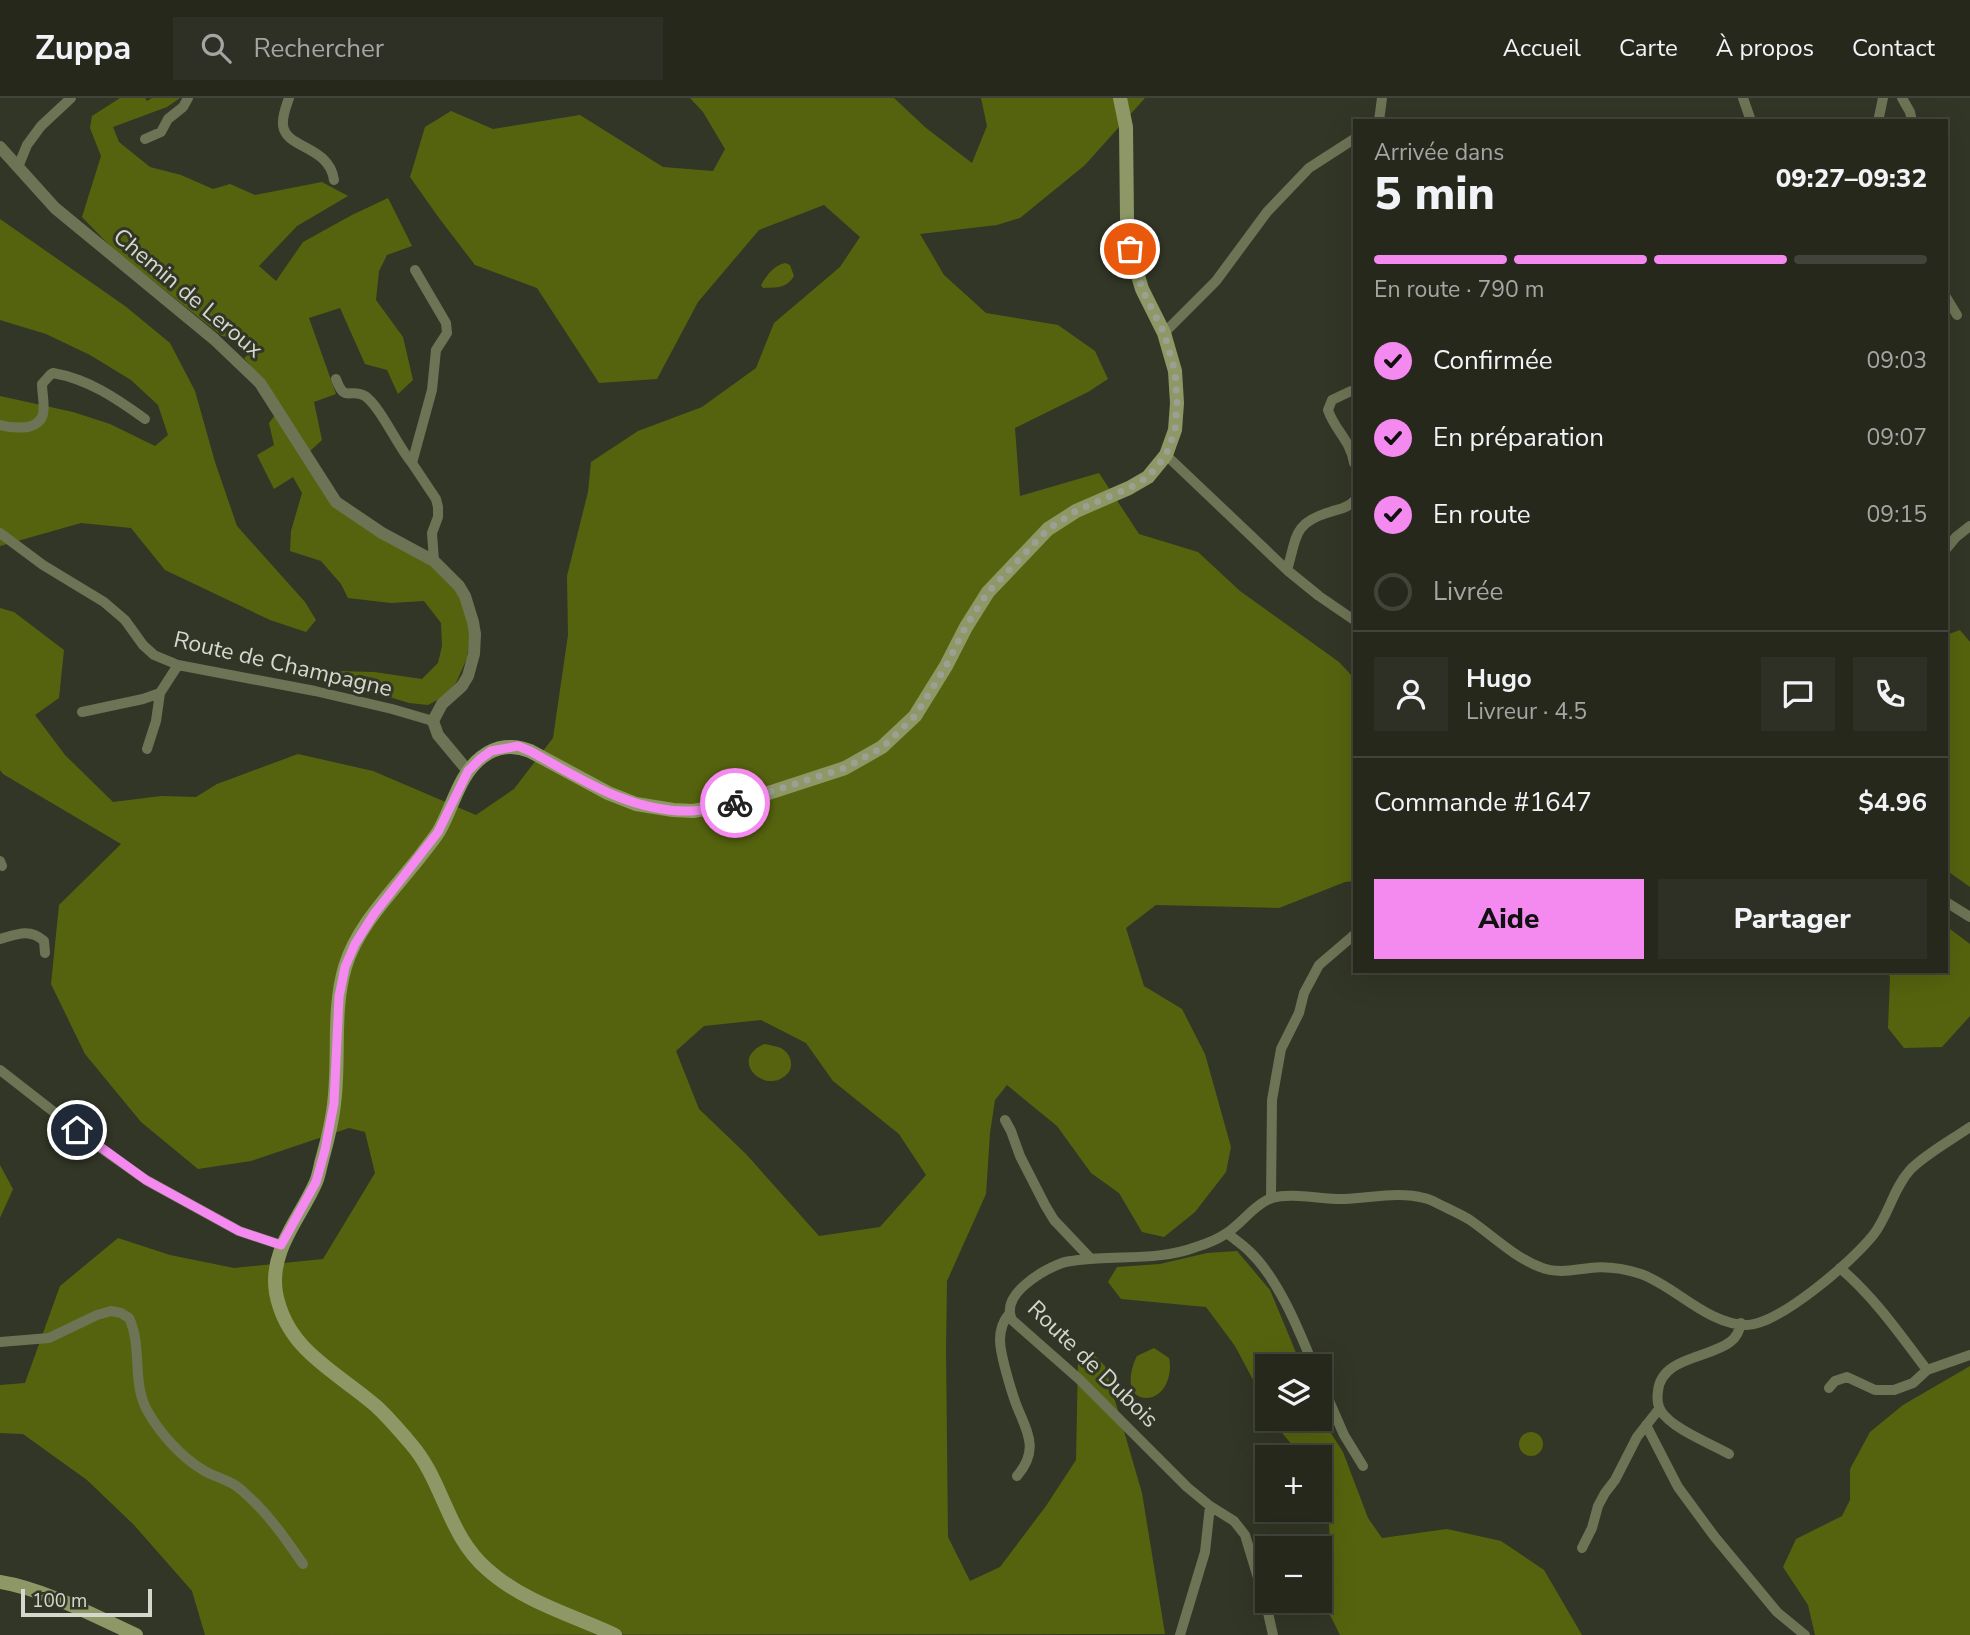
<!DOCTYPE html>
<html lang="fr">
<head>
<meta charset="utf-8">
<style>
  body { margin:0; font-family:"Nunito Sans",sans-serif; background:#2e3025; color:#f1f3f6; height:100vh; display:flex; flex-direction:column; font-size:26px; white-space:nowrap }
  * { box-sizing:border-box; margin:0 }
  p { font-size:23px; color:#a4a6a3 }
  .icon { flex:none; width:38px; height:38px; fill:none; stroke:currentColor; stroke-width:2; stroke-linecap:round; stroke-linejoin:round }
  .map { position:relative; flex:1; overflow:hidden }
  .sheet { position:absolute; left:1353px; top:21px; width:595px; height:854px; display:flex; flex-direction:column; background:#26281c; border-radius:0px; box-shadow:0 7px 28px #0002,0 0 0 2px #42443b }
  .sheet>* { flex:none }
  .buttons { position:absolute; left:1255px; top:1256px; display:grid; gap:14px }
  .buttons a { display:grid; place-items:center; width:77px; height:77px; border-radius:0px; background:#26281c; box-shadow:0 7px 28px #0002,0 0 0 2px #42443b; font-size:35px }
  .scale { position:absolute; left:21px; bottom:18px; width:131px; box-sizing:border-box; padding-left:7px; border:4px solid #d5d7ce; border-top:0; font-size:19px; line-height:24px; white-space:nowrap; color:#d5d7ce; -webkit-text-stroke:5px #323626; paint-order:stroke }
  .pin { position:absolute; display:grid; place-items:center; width:60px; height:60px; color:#fff; margin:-30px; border:4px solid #fff; border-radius:50%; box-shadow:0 2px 7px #0007 }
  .courier { position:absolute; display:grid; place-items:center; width:70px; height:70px; margin:-35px; border:5px solid #f489f0; border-radius:50%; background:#fff; color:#222; box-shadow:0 2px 9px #0007 }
  .summary em { font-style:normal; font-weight:800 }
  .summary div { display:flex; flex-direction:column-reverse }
  .summary { display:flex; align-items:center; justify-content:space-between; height:119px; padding:0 21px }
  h1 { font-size:46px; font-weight:800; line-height:52px }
  .bar { display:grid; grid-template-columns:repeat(4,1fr); gap:10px 7px; align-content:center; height:84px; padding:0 21px }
  .bar i { height:9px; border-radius:5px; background:#42443b }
  .bar .selected { background:#f489f0 }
  .bar p { grid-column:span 4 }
  .line { display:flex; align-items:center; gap:18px; padding:0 21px; border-top:2px solid #42443b }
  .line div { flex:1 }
  .round { display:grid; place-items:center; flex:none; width:74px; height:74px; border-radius:0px; background:#2e3025 }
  ol { padding:0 21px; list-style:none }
  li { display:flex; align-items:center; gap:21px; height:77px }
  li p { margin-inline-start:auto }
  li .icon { padding:7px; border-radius:50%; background:#f489f0; color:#111; stroke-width:4 }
  li:last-child { color:#a4a6a3 }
  li i { width:38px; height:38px; border:4px solid #42443b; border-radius:50% }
  .button { display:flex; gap:14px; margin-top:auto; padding:14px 21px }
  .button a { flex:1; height:80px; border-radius:0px; background:#f489f0; color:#111; font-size:28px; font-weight:800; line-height:80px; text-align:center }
  .button a+a { background:#2e3025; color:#f1f3f6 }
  header { display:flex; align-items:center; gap:42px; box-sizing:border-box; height:98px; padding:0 35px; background:#26281c; border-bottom:2px solid #42443b }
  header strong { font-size:33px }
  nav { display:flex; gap:38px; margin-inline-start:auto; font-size:24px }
  .search { width:490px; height:63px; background:#2e3025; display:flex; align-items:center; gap:18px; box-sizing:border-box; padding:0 24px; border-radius:0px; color:#a4a6a3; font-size:26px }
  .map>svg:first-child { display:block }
  .forest { fill:#56630e; fill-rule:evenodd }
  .water { fill:#57630f }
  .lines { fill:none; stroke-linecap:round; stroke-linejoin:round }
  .minor { stroke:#6d7455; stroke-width:10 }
  .tertiary { stroke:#6d7455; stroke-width:12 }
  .secondary { stroke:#8d9866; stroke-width:14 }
  .done { stroke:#9c9f93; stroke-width:7; stroke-dasharray:0 12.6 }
  .route { stroke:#f489f0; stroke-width:9 }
  .labels { text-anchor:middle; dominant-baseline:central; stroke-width:6; stroke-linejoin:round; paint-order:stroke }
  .street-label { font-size:23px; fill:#d5d7ce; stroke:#323626 }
</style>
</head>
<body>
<header>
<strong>Zuppa</strong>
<div class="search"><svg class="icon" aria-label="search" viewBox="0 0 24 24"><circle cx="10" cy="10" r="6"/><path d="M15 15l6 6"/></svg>Rechercher</div>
<nav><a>Accueil</a><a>Carte</a><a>À propos</a><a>Contact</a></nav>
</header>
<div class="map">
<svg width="1970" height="1537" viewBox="0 0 1970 1537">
  <rect width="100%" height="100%" fill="#323626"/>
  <path class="forest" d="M120 0H145L147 3 152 0H180L167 9 113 29 119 44 150 69 181 77 213 91 230 86 255 97 322 84 348 98 297 128 259 168 276 183 303 144 352 117 388 100 412 148 387 157 379 173 376 202 403 239 413 282 398 296 387 272 365 266 340 210 309 220 336 296 314 304 322 342 310 353 334 406 431 465 454 487 463 506 470 537 467 560 456 585 441 600 428 607 409 605 328 580 337 573 374 574 422 581 438 565 442 548 441 525 424 503 391 505 348 500 341 486 321 463 290 453 291 433 302 395 293 379 274 391 257 357 274 347 269 325 281 309 266 286 244 260 249 256 241 241 222 238 113 151 82 119 101 58 90 30 92 18Z
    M690 0H894L926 30 972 65 987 28 981 0H1145L1085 67 1020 120 997 127 920 136 944 177 986 215 1058 227 1095 253 1108 281 1088 294 1015 330 1020 398 1099 375 1139 436 1198 454 1240 493 1339 564 1354 580V783L1345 784 1279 810 1156 807 1126 830 1144 888 1182 911 1205 956 1231 1049 1226 1074 1195 1114 1164 1139 1142 1134 1119 1095 1091 1075 1057 1028 1007 987 995 1002 990 1035 986 1096 947 1183 946 1251 948 1439 970 1483 1000 1469 1046 1408 1076 1362 1078 1262 1092 1255 1105 1268 1142 1395 1165 1536 205 1537 192 1493 134 1427 87 1382 23 1336 0 1335V1287L25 1285 60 1188 118 1140 170 1157 234 1170 323 1161 375 1075 365 1034 349 1030 251 1063 198 1071 141 1024 85 956 51 886 59 807 121 746 3 676 0 672V510L14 514 64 552 59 600 35 617 65 657 113 704 161 698 196 699 217 686 298 656 373 673 476 717 514 691 553 640 568 537 567 478 588 394 591 364 638 333 702 309 756 270 774 225 840 169 860 139 824 107 759 132 698 204 657 281 599 285 537 190 475 167 439 120 410 79 425 29 451 13 493 31 580 17 663 69 713 73 725 51 703 14ZM761 922 806 945 833 983 899 1036 926 1077 880 1129 819 1138 746 1056 699 1011 676 953 704 928Z
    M0 121 125 208 170 245 195 293 215 364 237 428 305 504 316 522 306 534 270 522 165 472 131 430 81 425 0 448V298L73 314 110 326 155 348 168 337 158 307 131 282 90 257 46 236 0 222Z
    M1960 532 1970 544V789L1946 772V678L1948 677 1946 674V537Z
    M1946 828 1970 846V918L1942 949 1904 950 1888 930 1890 879 1887 873H1946Z
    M0 1067 13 1091 0 1120Z
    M1237 1153 1270 1192 1302 1269H1267V1308L1235 1248 1206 1209 1121 1201 1108 1184 1117 1169 1160 1166 1207 1155Z
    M1970 1268V1537H1815L1808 1507 1783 1469 1796 1441 1842 1418 1850 1402V1371L1870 1334 1903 1307Z
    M1320 1318 1343 1354 1368 1420 1382 1440 1447 1431 1501 1443 1544 1472 1582 1537H1340L1320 1497V1464L1330 1445 1328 1405 1320 1387V1360H1303L1283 1336 1275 1321H1320Z"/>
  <path class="water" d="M785 165 790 167 794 178C786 191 777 189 763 190L761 187C767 177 773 168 785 165Z
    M764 946C770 947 776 948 781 950 792 956 795 971 785 978 764 996 728 962 764 946Z
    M1154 1250 1169 1260C1173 1276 1165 1300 1146 1300 1123 1299 1131 1269 1137 1258Z
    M1519 1346a12 12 0 1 1 24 0a12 12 0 1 1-24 0Z"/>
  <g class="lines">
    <path class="minor" d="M289 0C286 9 282 18 283 27 285 51 329 47 334 82
      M1743 0 1751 23
      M1902 0 1910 14 1912 23
      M1379 23 1382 0
      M1880 23 1879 19 1883 0
      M145 41 161 34 168 21 183 9 188 0
      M18 69 27 47 41 28 71 0
      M1946 199 1957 217
      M1164 235 1216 183 1267 114 1309 70 1354 41
      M336 281C345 306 350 289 365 298 380 308 398 349 412 365L432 292 436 252 447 235 446 225 415 172
      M1351 293 1332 302 1328 312C1335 333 1350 341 1354 365
      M0 327C10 330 18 330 28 329 51 324 42 302 42 286L50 277 53 275C88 281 116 300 145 321
      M1166 357 1287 472 1319 498 1354 522
      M412 365 436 401 438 409V419L432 435 434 463
      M0 435 43 467 104 504 125 522 143 547 154 557 178 567 315 593 392 611 433 623
      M1946 451 1956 439 1970 428
      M1287 472C1297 440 1292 425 1330 414 1339 411 1348 410 1354 403
      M82 614 143 601 160 595 178 567
      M147 651 156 623 160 595
      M0 763 2 768
      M1946 804 1970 819
      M0 841C17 836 30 830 44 843L45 855
      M0 972 95 1046 146 1082 239 1133 281 1147
      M1005 1022 1011 1033 1020 1058 1045 1107 1054 1122 1091 1161
      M1271 1100 1272 1002 1281 951 1299 915 1304 895 1319 867 1354 837
      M1227 1135C1234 1141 1242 1146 1249 1153 1278 1180 1299 1232 1314 1269
      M1840 1170C1875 1200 1899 1235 1927 1272
      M1009 1216C1003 1223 1000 1232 1000 1242 1000 1256 1011 1292 1016 1306 1027 1334 1040 1351 1017 1378
      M0 1244 49 1240 97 1217 111 1213 121 1215 129 1220C143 1249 131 1285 148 1314 160 1335 181 1359 203 1372 211 1377 219 1379 227 1383 235 1386 243 1393 249 1399 270 1418 287 1443 303 1466
      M1320 1282 1344 1337 1363 1368
      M1829 1290 1835 1283 1847 1279 1875 1292H1894L1913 1285 1927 1272 1970 1257
      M1646 1327 1678 1389 1714 1438 1777 1514 1805 1537
      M1729 1356C1711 1346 1671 1330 1661 1313 1657 1307 1657 1300 1658 1293 1661 1259 1710 1260 1730 1244 1737 1239 1739 1233 1741 1225
      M1582 1450 1592 1430 1598 1408 1605 1395 1615 1382 1637 1339 1659 1311
      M1180 1537 1205 1454 1210 1408
      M1273 1537 1266 1506 1245 1437 1234 1423 1210 1408 1187 1389 1079 1281 1012 1222C1000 1197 1041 1173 1062 1165 1067 1163 1073 1163 1079 1162 1118 1157 1159 1163 1196 1149 1206 1146 1218 1141 1227 1135 1242 1125 1255 1106 1272 1100 1292 1094 1324 1102 1345 1101 1371 1100 1399 1093 1424 1100 1431 1101 1438 1106 1445 1109 1453 1113 1462 1117 1470 1122 1493 1138 1514 1159 1540 1169 1557 1176 1573 1172 1590 1170 1607 1168 1625 1171 1641 1176 1675 1188 1708 1227 1747 1227 1780 1226 1854 1162 1874 1136 1889 1116 1893 1091 1910 1072 1924 1057 1953 1041 1970 1029"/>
    <path class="tertiary" d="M0 49 55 110 214 241 260 285 336 404 382 435 434 463 459 488 465 498 473 524 475 536 474 556 468 578 462 588 442 606 433 623 438 637 468 673"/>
    <path class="secondary" d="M0 1484C44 1491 95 1518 136 1537
      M615 1537C572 1517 524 1504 488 1472 447 1437 444 1384 411 1346 400 1333 388 1319 376 1308 336 1273 287 1253 276 1195 269 1152 300 1121 316 1084 319 1077 320 1069 322 1062 327 1044 332 1025 334 1006 340 961 332 913 345 869 358 826 395 791 422 756 428 748 434 741 439 733 453 709 459 676 482 659 496 648 514 646 530 653L608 695 636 706 673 712 693 713 738 705 845 670 882 649 915 618 946 568 966 529 988 494 1048 431 1076 413 1129 390 1148 379 1166 357 1175 332 1177 305 1175 273 1164 235 1142 191 1130 151 1127 121 1126 29 1120 0"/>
  </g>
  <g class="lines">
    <path class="done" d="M735 705 845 670 883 649 915 618 946 568 966 528 988 494 1048 431 1076 413 1129 390 1148 379 1166 357 1175 332 1177 305 1175 273 1164 235 1142 191 1130 151"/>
    <path class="route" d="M77 1032 146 1082 239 1133 281 1147 316 1084 325 1052 334 1005 339 899 345 869 355 846 374 816 438 734 468 673 480 661 491 653 518 648 530 653C581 681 631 715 692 713 706 712 721 708 735 705"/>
  </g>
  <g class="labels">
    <g class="street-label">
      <text transform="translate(188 195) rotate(40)">Chemin de Leroux</text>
      <text transform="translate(283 566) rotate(13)">Route de Champagne</text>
      <text transform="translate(1093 1266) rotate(44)">Route de Dubois</text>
    </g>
  </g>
</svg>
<div class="buttons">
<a><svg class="icon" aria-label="layers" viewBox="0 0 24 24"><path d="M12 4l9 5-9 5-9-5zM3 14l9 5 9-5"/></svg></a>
<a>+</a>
<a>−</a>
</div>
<div class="scale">100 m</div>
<div class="pin" style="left:1130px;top:151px;background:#ea580c"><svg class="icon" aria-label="bag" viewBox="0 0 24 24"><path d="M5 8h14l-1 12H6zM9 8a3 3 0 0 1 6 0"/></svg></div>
<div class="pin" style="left:77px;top:1032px;background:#1f2937"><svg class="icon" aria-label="home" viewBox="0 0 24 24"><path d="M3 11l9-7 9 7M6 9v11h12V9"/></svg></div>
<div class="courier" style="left:735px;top:705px"><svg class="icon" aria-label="bike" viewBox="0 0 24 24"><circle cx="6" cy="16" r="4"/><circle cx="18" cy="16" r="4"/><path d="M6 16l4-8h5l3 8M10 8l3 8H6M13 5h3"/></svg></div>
<section class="sheet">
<div class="summary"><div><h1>5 min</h1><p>Arrivée dans</p></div><em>09:27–09:32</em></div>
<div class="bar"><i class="selected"></i><i class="selected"></i><i class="selected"></i><i></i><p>En route · 790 m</p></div>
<ol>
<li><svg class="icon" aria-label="check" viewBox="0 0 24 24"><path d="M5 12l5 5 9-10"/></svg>Confirmée<p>09:03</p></li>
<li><svg class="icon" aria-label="check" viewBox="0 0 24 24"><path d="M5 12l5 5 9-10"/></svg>En préparation<p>09:07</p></li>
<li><svg class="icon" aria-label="check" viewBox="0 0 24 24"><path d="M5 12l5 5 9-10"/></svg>En route<p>09:15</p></li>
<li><i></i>Livrée</li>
</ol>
<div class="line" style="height:126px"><a class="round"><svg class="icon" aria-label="person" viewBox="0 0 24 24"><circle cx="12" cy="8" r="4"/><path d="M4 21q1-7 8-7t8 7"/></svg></a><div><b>Hugo</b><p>Livreur · 4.5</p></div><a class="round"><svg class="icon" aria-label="chat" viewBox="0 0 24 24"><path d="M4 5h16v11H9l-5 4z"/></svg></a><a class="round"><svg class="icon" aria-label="phone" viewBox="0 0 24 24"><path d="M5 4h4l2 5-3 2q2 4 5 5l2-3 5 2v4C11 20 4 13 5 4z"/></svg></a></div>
<div class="line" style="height:91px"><div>Commande #1647</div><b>$4.96</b></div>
<div class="button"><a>Aide</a><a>Partager</a></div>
</section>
</div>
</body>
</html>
